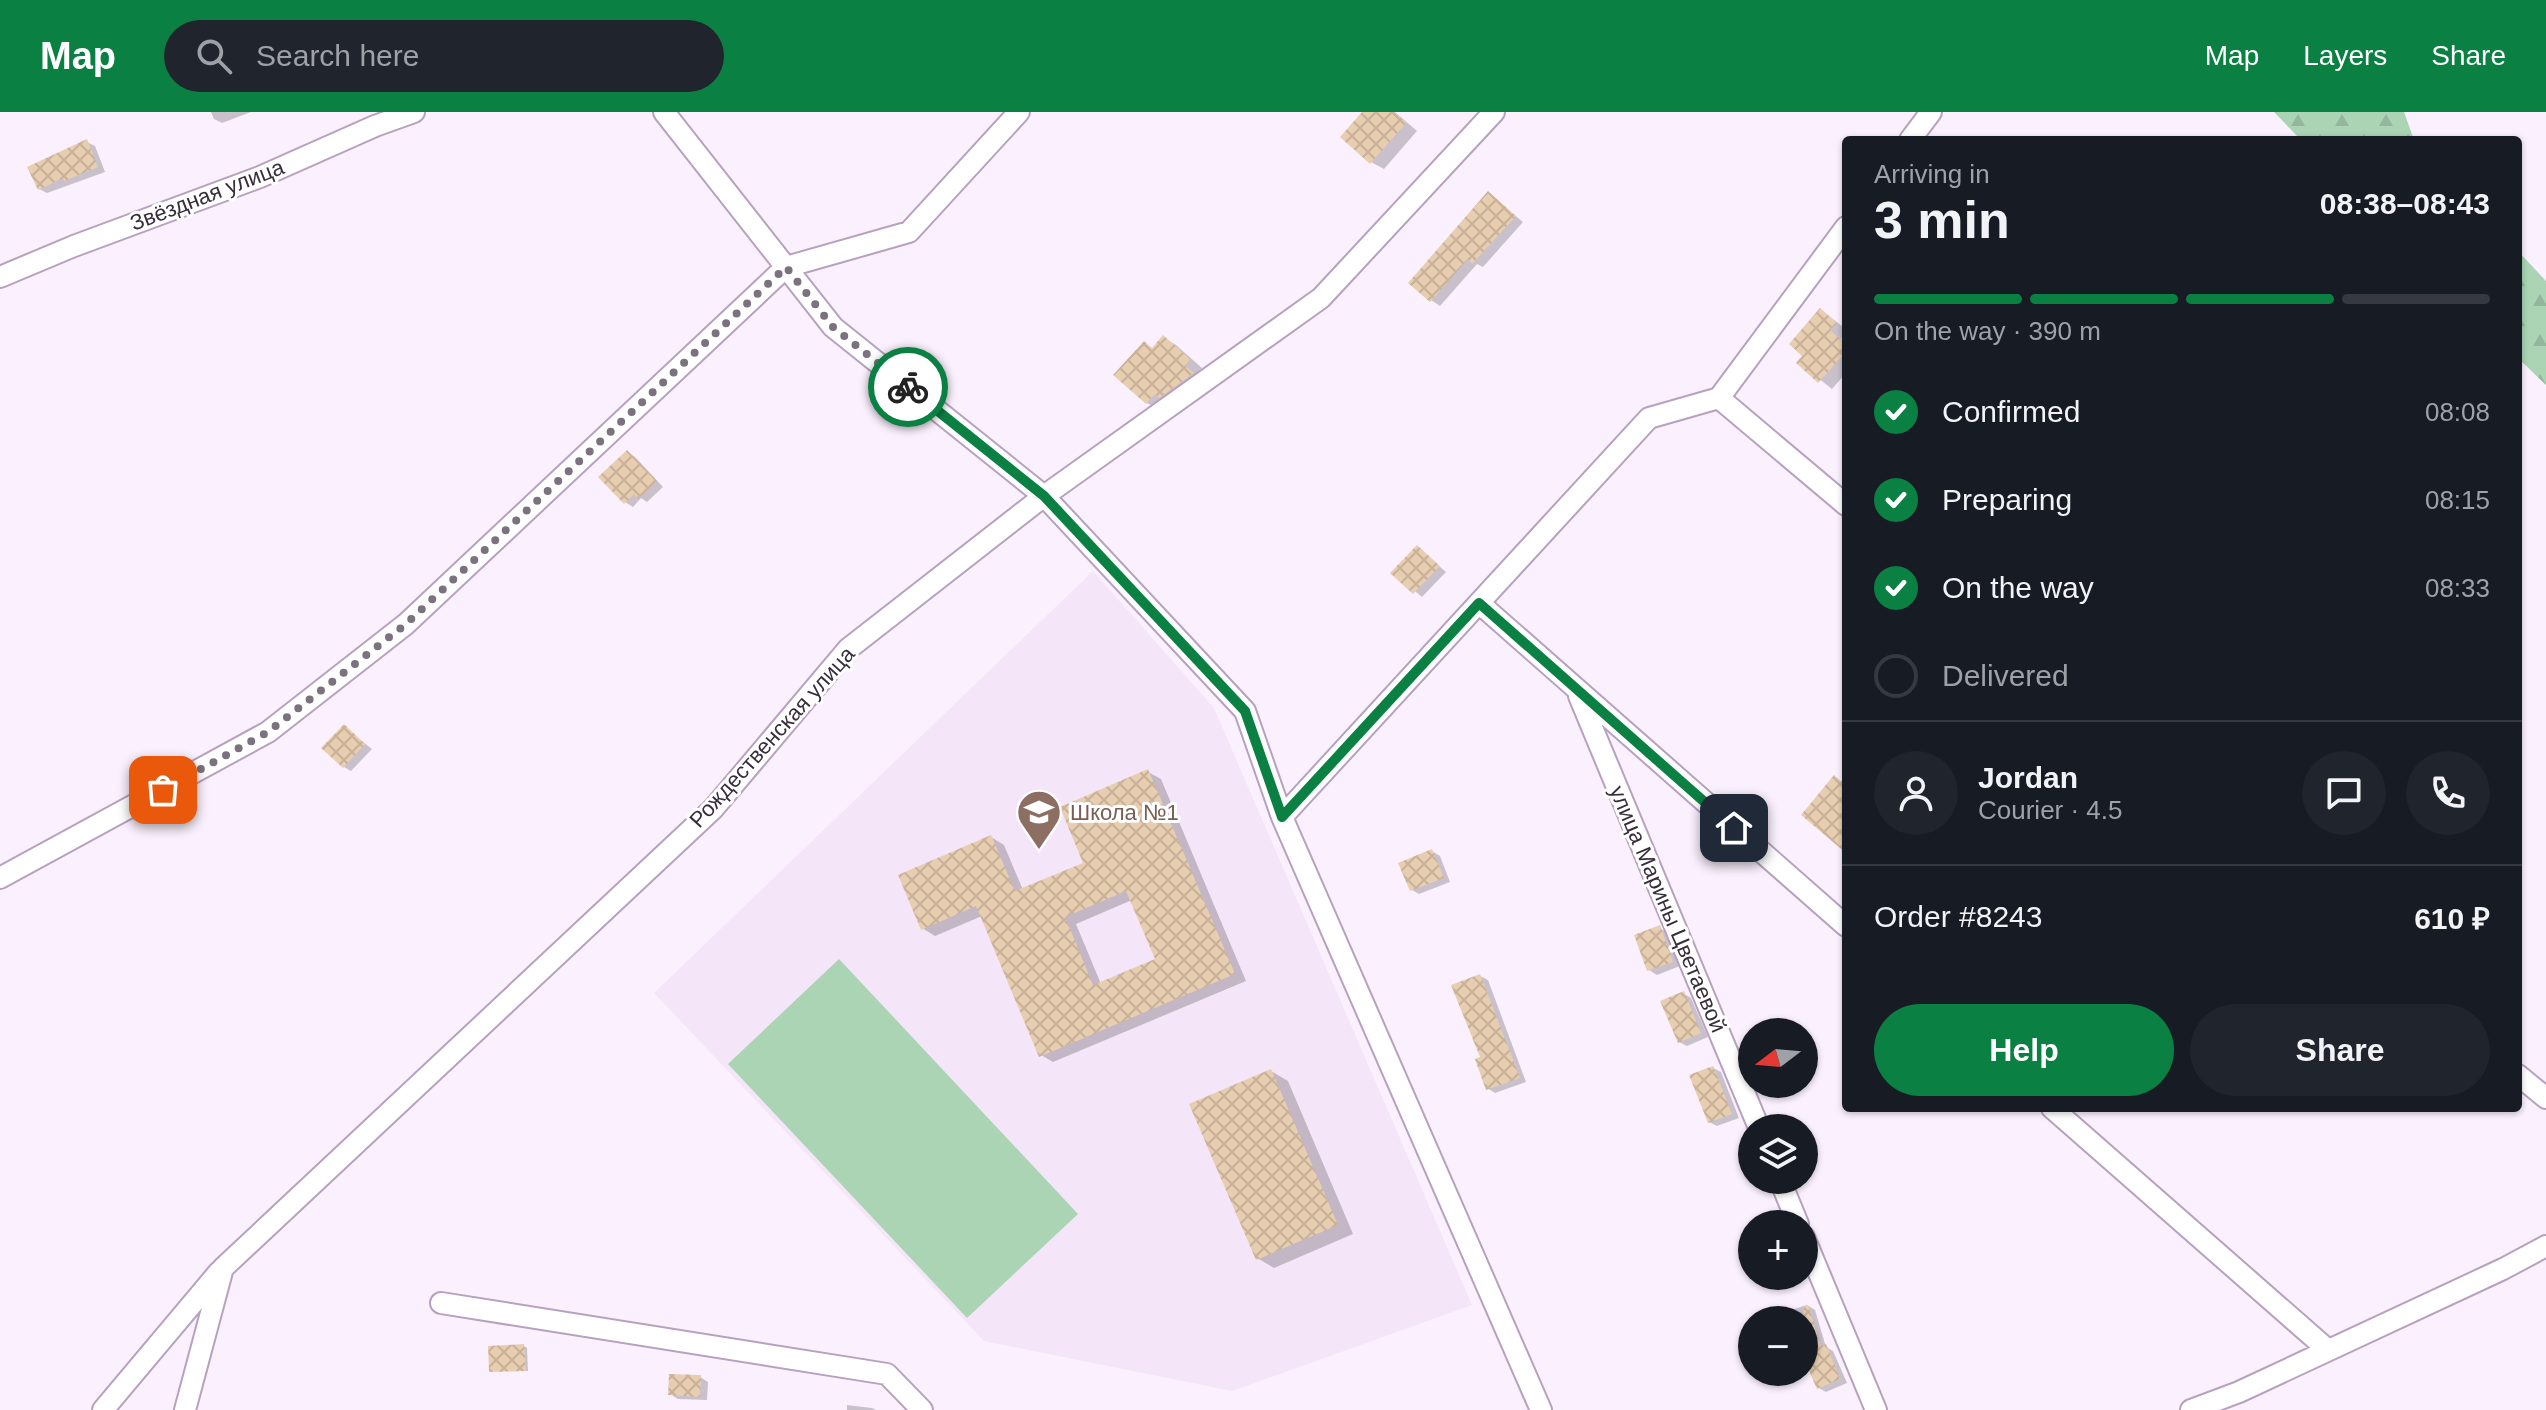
<!DOCTYPE html>
<html lang="en">
<head>
<meta charset="utf-8">
<style>
  body { margin:0; font-family:Helvetica,sans-serif; background:#20242c; color:#f1f3f6; height:100vh; display:flex; flex-direction:column; font-size:30px; white-space:nowrap }
  * { box-sizing:border-box; margin:0 }
  p { font-size:26px; color:#9ea1a6 }
  .icon { flex:none; width:44px; height:44px; fill:none; stroke:currentColor; stroke-width:2; stroke-linecap:round; stroke-linejoin:round }
  .map { position:relative; flex:1; overflow:hidden }
  .details { position:absolute; left:1842px; top:24px; width:680px; height:976px; display:flex; flex-direction:column; background:#171b24; border-radius:8px; box-shadow:0 2px 6px #0004 }
  .details>* { flex:none }
  .needle { width:52px; rotate:254deg }
  .buttons { position:absolute; left:1738px; top:906px; display:grid; gap:16px }
  .buttons a { display:grid; place-items:center; width:80px; height:80px; border-radius:50%; background:#171b24; box-shadow:0 2px 6px #0004; font-size:40px }
  .pin { position:absolute; display:grid; place-items:center; width:68px; height:68px; color:#fff; margin:-34px; border-radius:16px; box-shadow:0 4px 12px #0006 }
  .courier { position:absolute; display:grid; place-items:center; width:80px; height:80px; margin:-40px; border:6px solid #0b8043; border-radius:50%; background:#fff; color:#222; box-shadow:0 2px 10px #0007 }
  .head em { font-style:normal; font-weight:600 }
  .head div { display:flex; flex-direction:column-reverse }
  .head { display:flex; align-items:center; justify-content:space-between; height:136px; padding:0 32px }
  h1 { font-size:52px; font-weight:600; line-height:60px }
  .bar { display:grid; grid-template-columns:repeat(4,1fr); gap:12px 8px; align-content:center; height:96px; padding:0 32px }
  .bar i { height:10px; border-radius:6px; background:#363941 }
  .bar .on { background:#0b8043 }
  .bar p { grid-column:span 4 }
  .line { display:flex; align-items:center; gap:20px; padding:0 32px; border-top:2px solid #363941 }
  .line div { flex:1 }
  .round { display:grid; place-items:center; flex:none; width:84px; height:84px; border-radius:42px; background:#20242c }
  ol { padding:0 32px; list-style:none }
  li { display:flex; align-items:center; gap:24px; height:88px }
  li p { margin-inline-start:auto }
  li .icon { padding:8px; border-radius:50%; background:#0b8043; color:#fff; stroke-width:4 }
  li:last-child { color:#9ea1a6 }
  li i { width:44px; height:44px; border:4px solid #363941; border-radius:50% }
  .cta { display:flex; gap:16px; margin-top:auto; padding:16px 32px }
  .cta a { flex:1; height:92px; border-radius:48px; background:#0b8043; color:#fff; font-size:32px; font-weight:600; line-height:92px; text-align:center }
  .cta a+a { background:#20242c; color:#f1f3f6 }
  header { display:flex; align-items:center; gap:48px; box-sizing:border-box; height:112px; padding:0 40px; background:#0b8043; color:#fff }
  header strong { font-size:38px }
  nav { display:flex; gap:44px; margin-inline-start:auto; font-size:28px }
  .search { width:560px; height:72px; background:#20242c; display:flex; align-items:center; gap:20px; box-sizing:border-box; padding:0 28px; border-radius:44px; color:#9ea1a6; font-size:30px }
  .map>svg:first-child { display:block }
  .education { fill:#f4e5f8 }
  .forest { fill:url(#forest-firs) }
  .pitch { fill:#aad4b4 }
  .shadow { fill:#0003; fill-rule:evenodd }
  .building { fill:url(#building-cross-hatch); fill-rule:evenodd }
  .lines { fill:none; stroke-linecap:round; stroke-linejoin:round }
  .minor-casing { stroke:#b7a1c0; stroke-width:24 }
  .minor { stroke:#fff; stroke-width:20 }
  .done { stroke:#7c727f; stroke-width:8; stroke-dasharray:0 14.4 }
  .route { stroke:#0b8043; stroke-width:10 }
  .labels { text-anchor:middle; dominant-baseline:central; stroke-width:6; stroke-linejoin:round; paint-order:stroke }
  .street-label { font-size:22px; fill:#372e3b; stroke:#fff }
  .education-label { font-size:22px; fill:#785e54; stroke:#fff; text-anchor:start }
</style>
</head>
<body>
<header>
<strong>Map</strong>
<div class="search"><svg class="icon" aria-label="search" viewBox="0 0 24 24"><circle cx="10" cy="10" r="6"/><path d="M15 15l6 6"/></svg>Search here</div>
<nav><a>Map</a><a>Layers</a><a>Share</a></nav>
</header>
<div class="map">
<svg width="2546" height="1298" viewBox="0 0 2546 1298">
  <defs>
    <pattern id="forest-firs" width="22" height="20" patternUnits="userSpaceOnUse" patternTransform="scale(2)"><rect width="22" height="20" fill="#aad4b4"/><path d="M5 1l3.5 6h-7zM16 11l3.5 6h-7z" fill="#93b69c"/></pattern>
    <pattern id="building-cross-hatch" width="8" height="8" patternUnits="userSpaceOnUse" patternTransform="scale(2)"><rect width="8" height="8" fill="#e8ceb0"/><path d="M0 0l8 8M0 8l8-8" fill="none" stroke="#c8b198"/></pattern>
  </defs>
  <rect width="100%" height="100%" fill="#fbf1fe"/>
  <path class="education" d="M1093 459 1214 596 1472 1193 1232 1279 984 1229 654 881Z"/>
  <path class="forest" d="M2274 0H2404L2414 28H2301Z
    M2518 139 2546 169V273L2518 246Z"/>
  <path class="pitch" d="M839 847 1078 1102 967 1206 728 952Z"/>
  <path class="shadow" d="M211 0H251L222 11 214 7Z
    M1365 0H1395L1417 19 1384 57 1371 50Z
    M87 30 95 34 105 60 47 81 39 77Z
    M1489 82 1523 110 1483 155 1477 152 1440 194 1431 188Z
    M1821 198 1846 217V221L1841 227 1846 231V261L1832 277 1799 251 1805 243Z
    M1164 226 1176 233 1202 256 1196 262 1204 269 1160 298 1147 291 1116 262 1144 231 1154 237Z
    M627 340 635 345 663 375 647 390 641 386 633 395 625 390Z
    M1417 435 1446 460 1422 485 1393 461Z
    M344 615 372 637 351 659 344 655Z
    M1148 660 1161 667 1246 869 1053 950 1041 943 982 804 935 824 922 816 991 725 1004 733 1023 778 1086 752ZM1132 788 1158 848 1101 872 1076 812Z
    M1432 739 1440 744 1450 770 1419 782 1412 778Z
    M1659 816 1667 820 1680 854 1657 863 1649 858Z
    M1480 864 1488 868 1526 970 1495 981 1487 976 1482 946Z
    M1683 881 1691 886 1708 925 1687 934 1679 930Z
    M1713 956 1721 960 1739 1006 1717 1014 1709 1010Z
    M1271 959 1288 969 1353 1122 1274 1156 1257 1146Z
    M1807 1193 1815 1198 1826 1235 1833 1239 1847 1271 1826 1280 1819 1276 1804 1242V1208H1776L1775 1203Z
    M524 1234 527 1236 528 1259H491Z
    M700 1265 708 1270 707 1288 678 1287 670 1282Z
    M847 1293 872 1296 876 1298H847Z"/>
  <path class="building" d="M1362 0H1394L1406 11 1370 52 1340 25Z
    M87 27 98 55 64 69 63 66 38 78 27 55Z
    M1488 79 1516 104 1472 152 1468 147 1430 190 1408 171Z
    M1820 196 1837 211 1830 218 1846 233V240L1818 271 1796 251 1802 244 1789 232Z
    M1163 223 1191 248 1185 254 1194 261 1159 286 1155 282 1146 292 1113 263 1144 229 1152 236Z
    M627 338 657 369 638 387 634 382 624 392 598 365Z
    M1417 433 1440 454 1413 482 1390 461Z
    M344 612 365 632 343 656 321 636Z
    M1148 657 1235 862 1039 945 976 794 921 818 898 763 991 723 1015 779 1083 751 1060 695ZM1126 779 1155 847 1093 873 1065 805Z
    M1834 663 1846 673V741L1801 703Z
    M1432 737 1444 766 1410 779 1398 751Z
    M1660 813 1673 850 1647 859 1634 823Z
    M1480 862 1520 966 1486 978 1475 947 1480 945 1451 873Z
    M1684 879 1701 921 1678 931 1660 889Z
    M1713 954 1732 1002 1708 1011 1689 963Z
    M1271 957 1338 1113 1256 1148 1189 992Z
    M1808 1193 1821 1234 1826 1232 1840 1267 1817 1277 1804 1247V1194Z
    M524 1232 526 1259 489 1260 488 1234Z
    M669 1262 701 1263 700 1285 668 1283Z"/>
  <g class="lines">
    <g class="minor-casing">
      <path id="minor" d="M664 0 833 215 1044 384 1245 599 1282 705
        M1910 28 1931 0
        M0 165 74 134 260 65 375 14 414 0
        M1719 286 1846 115
        M1479 491 1846 814
        M1579 584 1759 1016
        M0 766 268 620 406 512 786 155 909 120 1019 0
        M2518 963 2546 986
        M2052 996 2328 1238
        M1780 1068 1798 1112
        M1804 1125 1876 1298
        M441 1191 887 1262 922 1298
        M103 1298 219 1160
        M185 1298 223 1156 713 697 848 537 1044 384 1321 186 1494 0
        M1541 1298 1282 705 1649 306 1719 286 1846 393
        M2191 1298 2239 1280 2503 1157 2546 1134"/>
    </g>
    <use href="#minor" class="minor"/>
  </g>
  <g class="lines">
    <path class="done" d="M163 678 268 620 406 512 786 155 833 215 908 275"/>
    <path class="route" d="M908 275 1044 384 1245 599 1282 705 1479 491 1734 716"/>
  </g>
  <defs>
    <g id="school-pin" transform="scale(2.3)"><path d="M0 17L-7.5 6A9.5 9.5 0 1 1 7.5 6Z" fill="#8d6e63" stroke="#fff"/><path d="M0-5L7-2L0 1L-7-2ZM-4 1L0 2.5L4 1V4Q0 6-4 4Z" fill="#fff"/></g>
  </defs>
  <g fill-rule="evenodd">
    <use href="#school-pin" x="1039" y="700"/>
  </g>
  <g class="labels">
    <g class="street-label">
      <text transform="translate(207 83) rotate(-21)">Звёздная улица</text>
      <text transform="translate(772 625) rotate(-48)">Рождественская улица</text>
      <text transform="translate(1668 797) rotate(67)">улица Марины Цветаевой</text>
    </g>
    <g class="education-label">
      <text x="1070" y="700">Школа №1</text>
    </g>
  </g>
</svg>
<div class="buttons">
<a><svg class="needle" viewBox="-14 -14 28 28"><path d="M0-13l5 13h-10z" fill="#e53935"/><path d="M0 13l5-13h-10z" fill="#9ea1a6"/></svg></a>
<a><svg class="icon" aria-label="layers" viewBox="0 0 24 24"><path d="M12 4l9 5-9 5-9-5zM3 14l9 5 9-5"/></svg></a>
<a>+</a>
<a>−</a>
</div>
<div class="pin" style="left:163px;top:678px;background:#ea580c"><svg class="icon" aria-label="bag" viewBox="0 0 24 24"><path d="M5 8h14l-1 12H6zM9 8a3 3 0 0 1 6 0"/></svg></div>
<div class="pin" style="left:1734px;top:716px;background:#1f2937"><svg class="icon" aria-label="home" viewBox="0 0 24 24"><path d="M3 11l9-7 9 7M6 9v11h12V9"/></svg></div>
<div class="courier" style="left:908px;top:275px"><svg class="icon" aria-label="bike" viewBox="0 0 24 24"><circle cx="6" cy="16" r="4"/><circle cx="18" cy="16" r="4"/><path d="M6 16l4-8h5l3 8M10 8l3 8H6M13 5h3"/></svg></div>
<section class="details">
<div class="head"><div><h1>3 min</h1><p>Arriving in</p></div><em>08:38–08:43</em></div>
<div class="bar"><i class="on"></i><i class="on"></i><i class="on"></i><i></i><p>On the way · 390 m</p></div>
<ol>
<li><svg class="icon" aria-label="check" viewBox="0 0 24 24"><path d="M5 12l5 5 9-10"/></svg>Confirmed<p>08:08</p></li>
<li><svg class="icon" aria-label="check" viewBox="0 0 24 24"><path d="M5 12l5 5 9-10"/></svg>Preparing<p>08:15</p></li>
<li><svg class="icon" aria-label="check" viewBox="0 0 24 24"><path d="M5 12l5 5 9-10"/></svg>On the way<p>08:33</p></li>
<li><i></i>Delivered</li>
</ol>
<div class="line" style="height:144px"><a class="round"><svg class="icon" aria-label="person" viewBox="0 0 24 24"><circle cx="12" cy="8" r="4"/><path d="M4 21q1-7 8-7t8 7"/></svg></a><div><b>Jordan</b><p>Courier · 4.5</p></div><a class="round"><svg class="icon" aria-label="chat" viewBox="0 0 24 24"><path d="M4 5h16v11H9l-5 4z"/></svg></a><a class="round"><svg class="icon" aria-label="phone" viewBox="0 0 24 24"><path d="M5 4h4l2 5-3 2q2 4 5 5l2-3 5 2v4C11 20 4 13 5 4z"/></svg></a></div>
<div class="line" style="height:104px"><div>Order #8243</div><b>610 ₽</b></div>
<div class="cta"><a>Help</a><a>Share</a></div>
</section>
</div>
</body>
</html>
